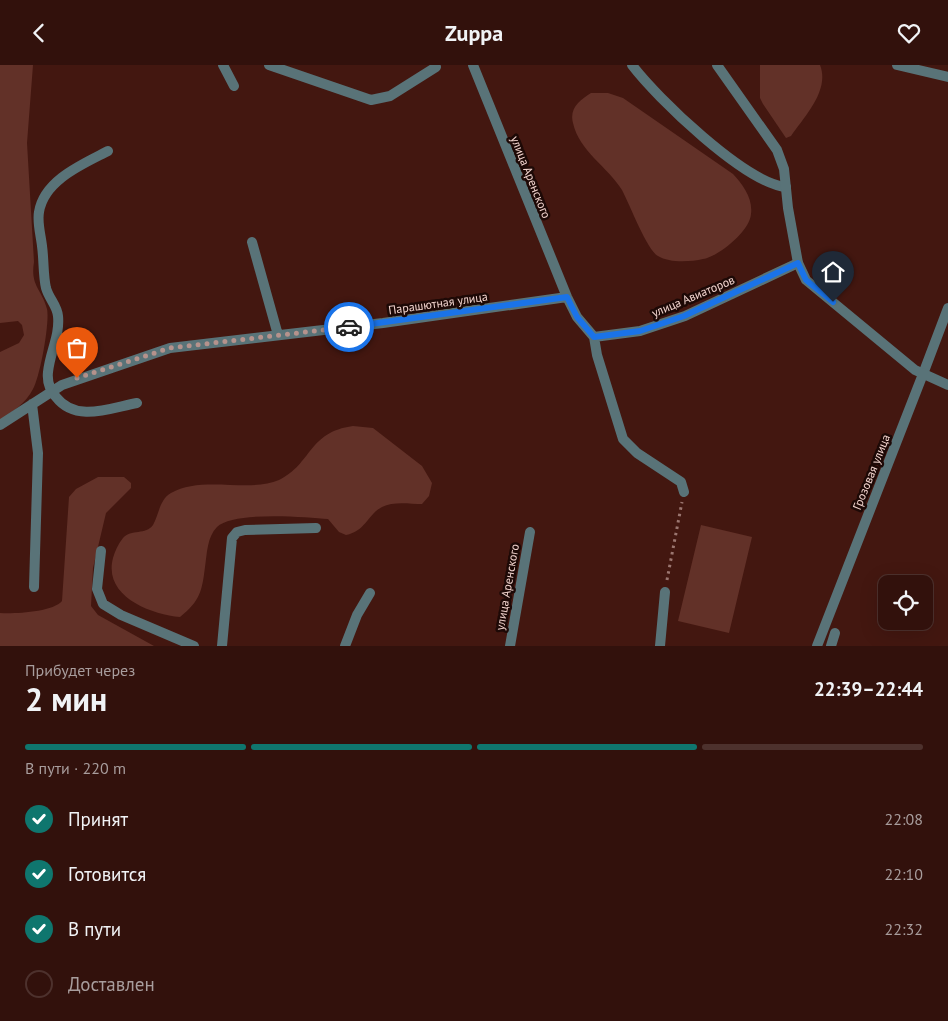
<!DOCTYPE html>
<html lang="ru">
<head>
<meta charset="utf-8">
<style>
  body { margin:0; font-family:"PT Sans",sans-serif; background:#3d1f1a; color:#f1f3f6; height:100vh; display:flex; flex-direction:column; font-size:19px; white-space:nowrap }
  * { box-sizing:border-box; margin:0 }
  p { font-size:16px; color:#a89d9d }
  .icon { flex:none; width:28px; height:28px; fill:none; stroke:currentColor; stroke-width:2; stroke-linecap:round; stroke-linejoin:round }
  .map { position:relative; height:581px; overflow:hidden }
  .sheet { display:flex; flex-direction:column; background:#32110c; flex:1 }
  .sheet>* { flex:none }
  .controls { position:absolute; left:878px; top:510px; display:grid; gap:10px }
  .controls a { display:grid; place-items:center; width:55px; height:55px; border-radius:10px; background:#32110c; box-shadow:0 5px 20px #0002,0 0 0 1px #4d312d; font-size:25px }
  .pin { position:absolute; display:grid; place-items:center; width:42px; height:42px; color:#fff; margin:-51px -21px; border-radius:50% 50% 50% 0; rotate:-45deg; box-shadow:0 0 5px #0007 }
  .pin .icon { rotate:45deg }
  .courier { position:absolute; display:grid; place-items:center; width:50px; height:50px; margin:-25px; border:4px solid #1a73e8; border-radius:50%; background:#fff; color:#222; box-shadow:0 1px 6px #0007 }
  .headline em { font-style:normal; font-weight:800 }
  .headline div { display:flex; flex-direction:column-reverse }
  .headline { display:flex; align-items:center; justify-content:space-between; height:85px; padding:0 25px }
  h1 { font-size:32px; font-weight:800; line-height:38px }
  .bar { display:grid; grid-template-columns:repeat(4,1fr); gap:8px 5px; align-content:center; height:60px; padding:0 25px }
  .bar i { height:6px; border-radius:4px; background:#4d312d }
  .bar .active { background:#0f766e }
  .bar p { grid-column:span 4 }
  ol { padding:0 25px; list-style:none }
  li { display:flex; align-items:center; gap:15px; height:55px }
  li p { margin-inline-start:auto }
  li .icon { padding:5px; border-radius:50%; background:#0f766e; color:#fff; stroke-width:4 }
  li:last-child { color:#a89d9d }
  li i { width:28px; height:28px; border:2px solid #4d312d; border-radius:50% }
  header { display:flex; justify-content:space-between; align-items:center; height:65px; padding:0 25px; background:#32110c; font-size:22px; font-weight:800 }
  .map>svg:first-child { display:block }
  .green { fill:#623128 }
  .lines { fill:none; stroke-linecap:round; stroke-linejoin:round }
  .path { stroke:#9b7670; stroke-width:3; stroke-dasharray:2.5 4; stroke-linecap:butt }
  .lane { stroke:#597378; stroke-width:10 }
  .street { stroke:#597378; stroke-width:10 }
  .done { stroke:#b5928c; stroke-width:5; stroke-dasharray:0 9 }
  .route { stroke:#1a73e8; stroke-width:6 }
  .labels { text-anchor:middle; dominant-baseline:central; stroke-width:5; stroke-linejoin:round; paint-order:stroke }
  .street-label { font-size:12px; fill:#f3d5cf; stroke:#1d0906 }
</style>
</head>
<body>
<header><svg class="icon" aria-label="back" viewBox="0 0 24 24"><path d="M15 5l-7 7 7 7"/></svg>Zuppa<svg class="icon" aria-label="heart" viewBox="0 0 24 24"><path d="M12 20l-8-8c-3-5 5-10 8-4 3-6 11-1 8 4z"/></svg></header>
<div class="map">
<svg width="948" height="581" viewBox="0 0 948 581">
  <rect width="100%" height="100%" fill="#431710"/>
  <path class="green" d="M0 0H33L27 78 34 197C30 221 42 224 47 244 50 257 40 312 33 324 26 338 12 347 0 356V287L19 278 24 270 22 260 18 256 0 258Z
    M760 0H820C830 25 805 51 791 71L786 73 763 39 760 33Z
    M591 28H608L623 33 733 109C743 120 753 133 751 149 750 166 718 192 703 194 690 197 669 198 658 191 647 185 630 140 622 125 608 102 579 86 573 58 569 43 580 35 591 28Z
    M353 361 373 363 422 401 432 418 429 431 422 439C410 439 393 436 382 442 367 450 366 466 346 470L339 467 328 454C305 452 233 446 217 462 207 472 207 489 205 502 202 526 200 536 180 552 150 549 103 531 113 493 115 486 118 479 123 473 131 464 146 470 153 460 159 450 159 435 171 428 201 410 250 428 279 415 312 399 308 367 353 361Z
    M98 412H124L131 418V423L106 448 93 503 91 541 98 550 154 581H0V548C14 549 53 547 62 536L69 432 76 424Z
    M701 460 752 472 729 568 678 556Z"/>
  <g class="lines">
    <path class="path" d="M667 515 682 437"/>
    <path class="lane" d="M223 0 234 21
      M269 0 371 35 390 31 436 2
      M473 0 567 232 577 252 594 272 597 290 623 374 637 388 681 417 684 427
      M632 0C657 33 745 118 786 122
      M897 0 948 12
      M108 86C83 99 44 115 39 147 37 158 41 171 42 181 44 195 43 210 46 223 49 234 57 240 58 251 60 271 50 287 48 307 47 316 50 325 56 332 76 358 110 343 137 338
      M252 177 278 270
      M594 272 640 266 685 251 798 198
      M923 309 948 243
      M32 339 38 388 34 522
      M0 360 62 320 170 283 383 258 567 232
      M101 486 97 524 103 539 121 550 194 581
      M222 581 232 473 237 467 245 465 316 463
      M345 581 357 550 370 528
      M510 581 530 467
      M660 581 665 527
      M831 581 835 568"/>
    <path class="street" d="M717 0 777 85 784 104 788 143 798 198 806 215 915 305 948 320
      M817 581 923 309"/>
  </g>
  <g class="lines">
    <path class="done" d="M77 313 170 283 349 262"/>
    <path class="route" d="M349 262 567 232 577 252 594 272 640 266 684 251 798 198 806 215 833 237"/>
  </g>
  <g class="labels">
    <g class="street-label">
      <text transform="translate(531 112) rotate(68)">улица Аренского</text>
      <text transform="translate(693 231) rotate(-23)">улица Авиаторов</text>
      <text transform="translate(438 238) rotate(-8)">Парашютная улица</text>
      <text transform="translate(871 407) rotate(-68)">Грозовая улица</text>
      <text transform="translate(507 522) rotate(-80)">улица Аренского</text>
    </g>
  </g>
</svg>
<div class="controls">
<a><svg class="icon" aria-label="locate" viewBox="0 0 24 24"><circle cx="12" cy="12" r="6"/><path d="M12 2v4M12 18v4M2 12h4M18 12h4"/></svg></a>
</div>
<div class="pin" style="left:77px;top:313px;background:#ea580c"><svg class="icon" aria-label="bag" viewBox="0 0 24 24"><path d="M5 8h14l-1 12H6zM9 8a3 3 0 0 1 6 0"/></svg></div>
<div class="pin" style="left:833px;top:237px;background:#1f2937"><svg class="icon" aria-label="home" viewBox="0 0 24 24"><path d="M3 11l9-7 9 7M6 9v11h12V9"/></svg></div>
<div class="courier" style="left:349px;top:262px"><svg class="icon" aria-label="car" viewBox="0 0 24 24"><path d="M5 17H2v-5l4-1 3-4h7l3 4 3 1v5h-3M9 17h6M6 11h13"/><circle cx="7" cy="17" r="2"/><circle cx="17" cy="17" r="2"/></svg></div>
</div>
<section class="sheet">
<div class="headline"><div><h1>2 мин</h1><p>Прибудет через</p></div><em>22:39–22:44</em></div>
<div class="bar"><i class="active"></i><i class="active"></i><i class="active"></i><i></i><p>В пути · 220 m</p></div>
<ol>
<li><svg class="icon" aria-label="check" viewBox="0 0 24 24"><path d="M5 12l5 5 9-10"/></svg>Принят<p>22:08</p></li>
<li><svg class="icon" aria-label="check" viewBox="0 0 24 24"><path d="M5 12l5 5 9-10"/></svg>Готовится<p>22:10</p></li>
<li><svg class="icon" aria-label="check" viewBox="0 0 24 24"><path d="M5 12l5 5 9-10"/></svg>В пути<p>22:32</p></li>
<li><i></i>Доставлен</li>
</ol>
</section>
</body>
</html>
